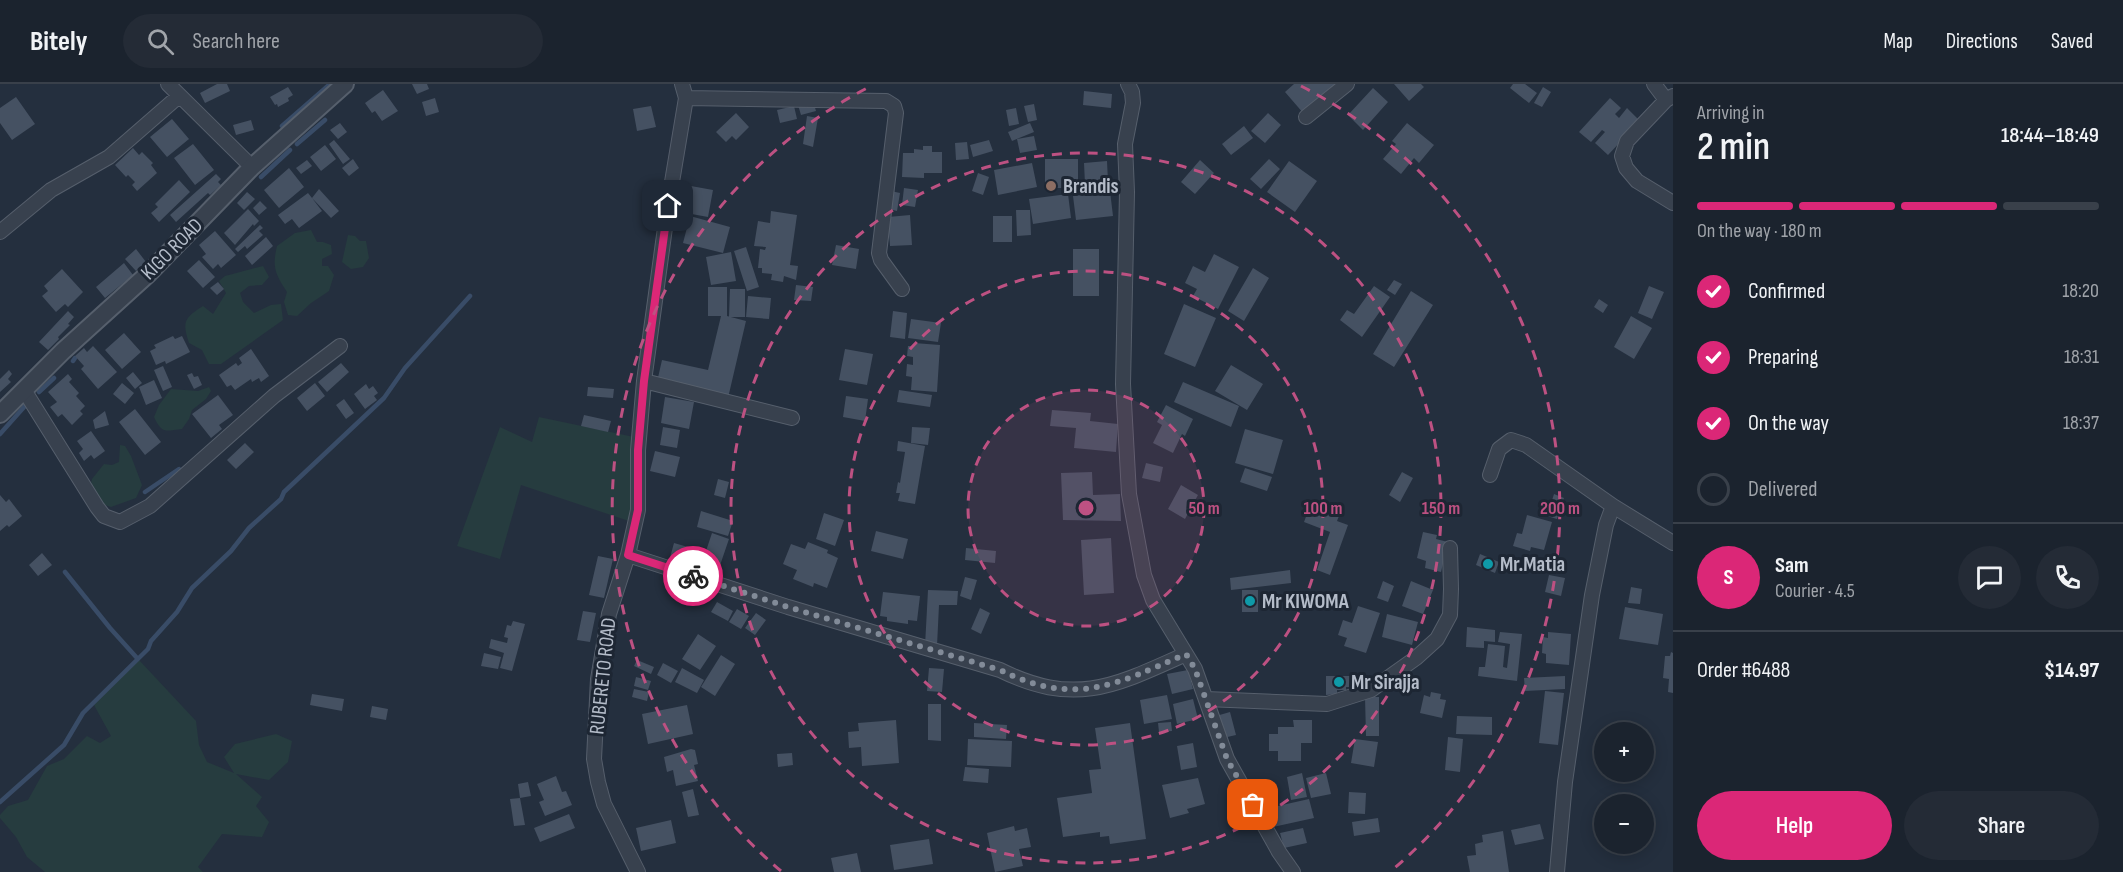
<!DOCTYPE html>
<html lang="en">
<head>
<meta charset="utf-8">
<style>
  body { margin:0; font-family:"Sofia Sans Condensed",sans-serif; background:#242b36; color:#f1f3f6; height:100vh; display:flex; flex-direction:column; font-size:22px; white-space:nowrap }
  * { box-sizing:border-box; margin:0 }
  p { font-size:20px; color:#a0a4aa }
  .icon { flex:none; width:33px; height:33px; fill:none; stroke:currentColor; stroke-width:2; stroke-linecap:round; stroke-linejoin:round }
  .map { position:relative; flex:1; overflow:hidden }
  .panel { display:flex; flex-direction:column; background:#1b232e; width:450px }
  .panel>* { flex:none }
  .controls { position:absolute; left:1594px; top:638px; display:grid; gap:12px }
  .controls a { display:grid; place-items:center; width:60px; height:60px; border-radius:50%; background:#1b232e; box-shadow:0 3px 15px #0003,0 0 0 2px #39404a; font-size:30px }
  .pin { position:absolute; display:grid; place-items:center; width:51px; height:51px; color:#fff; margin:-26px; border-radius:12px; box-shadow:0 3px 9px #0006 }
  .courier { position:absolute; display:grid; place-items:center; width:60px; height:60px; margin:-30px; border:4px solid #db2777; border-radius:50%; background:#fff; color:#222; box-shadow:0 2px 8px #0007 }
  .summary em { font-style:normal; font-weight:600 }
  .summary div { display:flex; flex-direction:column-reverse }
  .summary { display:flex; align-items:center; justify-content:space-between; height:102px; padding:0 24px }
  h1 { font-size:39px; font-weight:600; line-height:45px }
  .bar { display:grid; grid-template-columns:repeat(4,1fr); gap:9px 6px; align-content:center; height:72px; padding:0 24px }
  .bar i { height:8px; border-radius:4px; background:#39404a }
  .bar .selected { background:#db2777 }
  .bar p { grid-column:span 4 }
  .line { display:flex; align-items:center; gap:15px; padding:0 24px; border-top:2px solid #39404a }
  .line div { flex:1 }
  .round { display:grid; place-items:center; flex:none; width:63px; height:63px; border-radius:32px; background:#242b36 }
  ol { padding:0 24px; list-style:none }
  li { display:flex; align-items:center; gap:18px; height:66px }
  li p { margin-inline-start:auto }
  li .icon { padding:6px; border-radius:50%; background:#db2777; color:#fff; stroke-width:4 }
  li:last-child { color:#a0a4aa }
  li i { width:33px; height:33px; border:3px solid #39404a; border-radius:50% }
  .cta { display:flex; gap:12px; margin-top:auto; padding:12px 24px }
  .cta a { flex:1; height:69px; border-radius:36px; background:#db2777; color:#fff; font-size:24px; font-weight:600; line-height:69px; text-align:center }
  .cta a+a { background:#242b36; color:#f1f3f6 }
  header { display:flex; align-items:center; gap:36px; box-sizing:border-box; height:84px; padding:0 30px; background:#1b232e; border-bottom:2px solid #39404a }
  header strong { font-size:28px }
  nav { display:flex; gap:33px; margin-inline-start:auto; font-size:21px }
  .search { width:420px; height:54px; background:#242b36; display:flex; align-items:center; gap:15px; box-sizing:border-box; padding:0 21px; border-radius:33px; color:#a0a4aa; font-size:22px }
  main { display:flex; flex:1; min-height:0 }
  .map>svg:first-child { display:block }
  .green { fill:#263c3f }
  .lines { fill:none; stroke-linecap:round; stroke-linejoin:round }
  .stream { stroke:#394c67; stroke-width:4.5 }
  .building { fill:#455162 }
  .minor-casing { stroke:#565f6c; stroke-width:16 }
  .tertiary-casing { stroke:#565f6c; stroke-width:20 }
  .minor { stroke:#38414e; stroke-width:14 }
  .tertiary { stroke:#38414e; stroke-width:16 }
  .done { stroke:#828b98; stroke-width:6; stroke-dasharray:0 10.8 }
  .route { stroke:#db2777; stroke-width:8 }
  .ring { fill:none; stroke:#bd5182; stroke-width:3; stroke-dasharray:10 8 }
  .education-dot { fill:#8d6e63; stroke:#1d2633; stroke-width:2 }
  .culture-dot { fill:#0f9aa8; stroke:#1d2633; stroke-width:2 }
  .labels { text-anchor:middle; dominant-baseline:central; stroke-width:6; stroke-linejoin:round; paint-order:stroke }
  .poi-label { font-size:21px; font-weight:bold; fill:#b4bcc9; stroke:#1d2633; text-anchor:start }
  .street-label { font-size:21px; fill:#b4bcc9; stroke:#1d2633 }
  .centre { fill:#bd5182; stroke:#1d2633; stroke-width:3 }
  .ring-label { font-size:18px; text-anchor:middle; font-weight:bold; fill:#bd5182; stroke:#1d2633; stroke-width:6; stroke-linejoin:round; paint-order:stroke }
</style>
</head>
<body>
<header>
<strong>Bitely</strong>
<div class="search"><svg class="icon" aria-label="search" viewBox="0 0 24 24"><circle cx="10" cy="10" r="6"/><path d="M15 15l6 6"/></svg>Search here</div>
<nav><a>Map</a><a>Directions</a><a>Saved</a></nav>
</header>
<main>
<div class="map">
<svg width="1673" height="788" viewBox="0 0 1673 788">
  <rect width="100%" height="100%" fill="#242f3e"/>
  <path class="green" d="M311 146 317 158H323L331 161 332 170 322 175V182H328L334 191 329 207 311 219 297 232 288 231 284 218 287 208C275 190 272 183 277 162L295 149Z
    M348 151 355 152 360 157H366L369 174 363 183 351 185 342 178Z
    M263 182 269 193 262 201 249 202 240 209 243 218 254 229 271 221 281 220 283 236 221 280H209L202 266 189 259C182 238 184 234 203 222L213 230 226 209 219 197 225 192Z
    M209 303 211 307 206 315 192 326 189 335 182 345C165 347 162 350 154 333L159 321 171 305 198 307Z
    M539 333 634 353V416L629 437 521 401 500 475 457 462 500 343 532 358Z
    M120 361 125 362 131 372 142 401 136 414 111 423 102 420 91 400 92 395 104 380 112 381 119 378Z
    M139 576 196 637 199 661 207 678 234 689 224 673 235 660 276 650 292 657 288 678 269 696 236 690 262 713 256 722 269 738 262 753 222 750 198 783 203 788H45L27 773 16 753 0 734V731L8 722 28 716 47 682 64 675 87 652 100 659 111 652 94 621Z"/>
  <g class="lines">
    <path class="stream" d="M282 42 330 0
      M297 60 325 36
      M261 93 290 66
      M73 277 75 274
      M39 308 54 294
      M0 350 25 322
      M145 408 179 385
      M65 488 110 544 137 574
      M0 718 64 661 83 629 148 565 151 557 177 528 192 504 231 467 249 444 281 415 284 408 384 314 405 284 470 212"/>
  </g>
  <path class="building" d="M217 0H227L230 7 205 19 200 9Z
    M412 0H427L429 5 417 10Z
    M1294 0H1334L1336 2 1304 30 1285 8Z
    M1394 0H1421L1424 3 1409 17Z
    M1513 0H1525L1537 9 1529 19 1510 4Z
    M288 3 293 11 288 14 289 17 278 23 277 20 275 21 270 13Z
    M1543 3 1551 8 1542 23 1534 19Z
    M1373 4 1388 18 1363 46 1348 31Z
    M383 6 398 27 382 37 375 27 372 29 365 19Z
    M1084 7 1112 10 1111 24 1083 21Z
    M16 13 35 40 12 56 0 39V24Z
    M435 14 439 28 426 32 422 18Z
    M1610 14 1621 24 1615 30 1619 34 1627 24 1640 37 1608 71 1595 59 1605 48 1602 46 1591 58 1579 48Z
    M813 17 816 27 801 31 798 21Z
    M1034 20 1037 36 1028 38 1024 22Z
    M651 22 656 43 637 47 633 25Z
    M794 22 797 35 780 39 777 26Z
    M1016 24 1019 40 1009 42 1006 26Z
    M736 29 749 43 736 56 732 52 726 58 716 48Z
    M1268 29 1281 41 1265 59 1251 47Z
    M807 32 818 34 813 63 803 60Z
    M172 35 189 55 167 73 150 53Z
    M251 36 254 46 236 51 233 41Z
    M340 39 347 48 338 55 330 46Z
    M1030 39 1034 48 1012 57 1008 48Z
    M1407 39 1434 61 1419 79 1414 74 1401 90 1383 75 1396 60 1392 57Z
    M1244 42 1253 54 1231 71 1222 60Z
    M1034 52 1037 66 1020 69 1017 55Z
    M334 56 350 75 343 80 329 60Z
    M989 56 993 67 973 73 970 61Z
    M967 58 969 75 956 76 955 59Z
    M193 60 214 86 195 101 174 74Z
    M325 61 336 75 321 87 310 73Z
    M923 62H932V68H942V89H924V94L902 93 903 69H914V65L923 66Z
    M133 64 139 71 142 68 153 79 151 81 157 89 137 107 132 101 135 98 128 91 126 93 115 81Z
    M353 75 359 84 349 92 342 84Z
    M1045 75H1078V104H1045Z
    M1269 75 1280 85 1261 105 1250 95Z
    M307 76 312 82 301 90 296 84Z
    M1200 76 1214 89 1195 110 1181 98Z
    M1107 77 1108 98 1085 100 1084 79Z
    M1289 77 1317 97 1295 128 1267 108Z
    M1032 79 1037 103 998 111 994 86Z
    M289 84 304 103 279 124 264 106Z
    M978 89 989 93 983 111 972 107Z
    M216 90 221 95 218 98 221 101 210 111 208 109 176 138 170 131Z
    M179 96 190 108 159 138 151 129 158 123 155 120Z
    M691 102 713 106 708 133 686 129Z
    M904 104 918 106 915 123 902 121Z
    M319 105 339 127 331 134 312 114 322 127 299 144 292 135 285 140 278 131 308 109 312 114Z
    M891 107 900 109 897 127 889 125Z
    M1110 107 1113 132 1076 136 1073 112Z
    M247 108 255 115 244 126 237 119Z
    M1068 110 1071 134 1033 140 1029 115Z
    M260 117 267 124 259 131 253 124Z
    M248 125 259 137 254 142 253 140 235 161 224 149Z
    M1016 126H1030L1031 151 1017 152Z
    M771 127 797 131 790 181 798 182 796 196 784 192 783 198 771 196 772 190 762 189V184H758L760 165 765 166 766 163 754 162 758 137 770 139Z
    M910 131 912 161 890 162 888 133Z
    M690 132 730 143 723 169 683 159Z
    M993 132H1012V158H993Z
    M260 141 263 144 259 147 263 151 247 165 245 162 238 168 235 165Z
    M215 147 236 171 221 184 218 180 213 185 202 173 206 170 199 161Z
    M266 153 273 162 252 181 245 172Z
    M836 161 859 165 856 185 832 181Z
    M746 163 759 203 747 207 734 167Z
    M136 165 146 178 136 187 125 175Z
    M1073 165H1099V212H1073Z
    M731 168 736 197 711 201 706 173Z
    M1214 170 1239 183 1218 225 1193 212 1197 205 1185 199 1193 182 1205 188Z
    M199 176 215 193 203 204 187 187Z
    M124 179 133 191 105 214 96 203Z
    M1253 184 1269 194 1244 237 1228 227Z
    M62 185 83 208 68 223 65 220 56 228 42 212 48 207 44 202Z
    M1394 196 1402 200 1395 211 1387 206Z
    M218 198 224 205 217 211 210 204Z
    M796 201 813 203 811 217 794 216Z
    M1374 202 1390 213 1362 253 1340 236 1347 226 1354 230Z
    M1649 202 1664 208 1652 235 1638 229Z
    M708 203H727V232L746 237 728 314 657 298 662 276 708 286 721 232H708Z
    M730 205H745V233H729Z
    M1411 207 1433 221 1394 283 1373 270Z
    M748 212 771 214 769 235 746 233Z
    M1599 215 1608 221 1603 229 1594 223Z
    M1184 220 1216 234 1195 283 1164 270Z
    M68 227 74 233 68 240 70 241 58 253 59 255 48 266 39 258Z
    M893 227 907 229 905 255 890 253Z
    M1631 232 1652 244 1634 275 1614 263Z
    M911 235 941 239 938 258 908 254Z
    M124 249 141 268 122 285 105 266Z
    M173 252 175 255 182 252 190 268 166 280 165 277 156 281 150 267 156 264 154 261Z
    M914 259 940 261 937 308 911 306 912 293 906 292 907 280 913 281V273L907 272 908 262H914Z
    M93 262 117 288 98 305 81 285 84 282 75 272 84 264 87 268Z
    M251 265 269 292 261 298 259 294 252 298 251 295 235 306 231 301 227 303 219 291 236 279 238 282 242 279 239 274Z
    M845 265 873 270 867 301 839 296Z
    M341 279 349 288 327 308 318 298Z
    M1231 281 1263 300 1247 326 1215 307Z
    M163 282 172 303 163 307 154 286Z
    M9 286 12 290 8 295 11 298 0 308V295Z
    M133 288 142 299 135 305 126 294Z
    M192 289 194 293 198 292 202 301 194 305 187 291Z
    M68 290 72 295 69 298 79 309 76 312 85 322 80 327 83 330 72 341 62 330 58 333 50 323 57 318 48 308Z
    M154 296 162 314 146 321 139 303Z
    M1183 298 1239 322 1231 343 1174 318Z
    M122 299 134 309 125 320 113 310Z
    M315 299 325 312 307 327 297 314Z
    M366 300 369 305 373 302 378 309 374 312 377 316 365 325 354 310Z
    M588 303 614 305 613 314 587 312Z
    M899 306 932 311 930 323 897 318Z
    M218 311 233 331 219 341 222 345 211 354 192 330Z
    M846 312 868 315 865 337 843 333Z
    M665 313 694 318 689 345 661 339Z
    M344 315 354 329 346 335 336 321Z
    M1166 321 1193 335 1185 352 1182 350 1173 369 1153 359 1162 341 1157 338Z
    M135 325 161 358 145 371 119 338Z
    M1052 326 1091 329 1090 337 1118 340 1116 368 1074 364 1076 344 1050 342Z
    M105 327 109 341 95 345 93 336Z
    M584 331 611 337 608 348 581 342Z
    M663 343 680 346 677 364 660 361Z
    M912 343 930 344 928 361 911 359Z
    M1245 345 1283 356 1273 390 1235 379Z
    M91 347 105 367 94 375 91 371 84 377 79 369 83 365 77 357Z
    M898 357 925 362 915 420 898 417 900 409H896L898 398 900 399 905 368 897 367Z
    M245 359 254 368 236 385 227 376Z
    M655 367 680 373 675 393 650 387Z
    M1146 379 1163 383 1160 398 1142 394Z
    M1245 384 1272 393 1267 407 1240 398Z
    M1092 388 1093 411 1120 410 1121 437 1063 436 1061 389Z
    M1402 388 1413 394 1400 418 1389 411Z
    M718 395 729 398 725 414 714 411Z
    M1181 401 1198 411 1185 435 1168 425Z
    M1554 410 1564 414 1557 435 1547 432Z
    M0 411 6 418 9 415 22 432 9 443 7 441 0 447Z
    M1310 422 1339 432 1337 437 1348 441 1330 491 1317 486 1330 448 1304 438Z
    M701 427 733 437 728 452 697 443Z
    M824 429 844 436 835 462 816 455Z
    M1527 431 1552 438 1544 466 1531 463 1530 467 1513 462 1517 449 1522 450Z
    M876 447 908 455 903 475 871 467Z
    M1423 448 1437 451 1436 455 1448 458 1441 488 1425 484 1426 477 1417 474Z
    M712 449 729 455 716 493 699 488Z
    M1111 454 1114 509 1084 511 1081 456Z
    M808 458 828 466 827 469 838 474 827 504 814 499 813 503 793 495 797 486 783 480 791 460 805 465Z
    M674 459 702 467 696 489 668 481Z
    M966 464 996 467 995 479 965 476Z
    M42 469 52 481 38 492 29 481Z
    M1480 470 1499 478 1495 489 1476 481Z
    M598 472 613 475 604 514 589 511Z
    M1290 486 1291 499 1231 506 1230 494Z
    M1549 491 1565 494 1561 512 1545 508Z
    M965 493 977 496 971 516 960 512Z
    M1383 497 1394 502 1388 518 1377 514Z
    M1411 497 1433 506 1423 530 1402 522Z
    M1631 503 1642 505 1640 520 1628 519Z
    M928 506 958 507 957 521H939L937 562H925Z
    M1242 506H1258V528H1242Z
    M883 508 920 512 917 537 908 536V540L887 537V533L880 532Z
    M717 518 733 527 728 537 711 528Z
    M1358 522 1380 529 1366 569 1344 562 1347 554 1338 551 1343 536 1352 539Z
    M1625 523 1663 530 1658 561 1619 555Z
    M980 524 990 529 981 550 971 545Z
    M737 525 749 532 741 545 729 538Z
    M583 527 596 529 590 558 577 556Z
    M756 529 766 536 755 551 745 544Z
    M1387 530 1418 538 1412 561 1382 553Z
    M513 537 525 540 512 587 500 584 504 569 489 564 491 555 507 559 508 554 504 553 507 541 511 542Z
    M1467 543 1495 546V558L1484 557V564L1466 563Z
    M1500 548 1522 550 1517 597 1478 592 1479 583H1485L1488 560 1505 562 1503 583 1507 584 1510 560 1498 558Z
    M1548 548 1571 550 1569 581 1546 579V570L1542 569 1543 553 1548 554Z
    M698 550 716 562 700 586 682 575Z
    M1671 568 1673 569V609L1668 608 1669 595 1663 594 1665 572H1670Z
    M484 569 501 573 498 585 481 582Z
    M721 571 735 580 715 612 701 603Z
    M637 576 654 583 651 590 634 582Z
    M663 579 678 587 671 599 657 591Z
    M682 584 704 596 697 609 675 598Z
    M929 584 944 585 942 608 927 607Z
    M1188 586 1193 605 1172 610 1167 590Z
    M1326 592H1352V603H1346V606H1337V610L1326 611Z
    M1565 592V605L1525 607 1524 594Z
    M636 593 651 597 648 606 634 602Z
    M634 605 649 608 647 617 632 613Z
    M1545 607 1564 609 1558 661 1539 659Z
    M1431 608 1441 610 1440 615 1446 616 1442 634 1420 629 1424 611 1430 613Z
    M312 610 344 615 342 627 310 621Z
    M1167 611 1172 635 1144 640 1140 616Z
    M1365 613H1379V652H1366Z
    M1193 615 1198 635 1177 640 1173 620Z
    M928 620H941V657L928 656Z
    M687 621 693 650 648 660 642 630Z
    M372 622 388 625 386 636 370 633Z
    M1230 628 1236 651 1223 654 1216 632Z
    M1457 632 1492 633V651L1456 650Z
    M896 636 899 679 862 682 861 663 849 664 848 648 859 647 858 639Z
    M1293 636H1312V659H1301V677H1278V667H1269V650H1278V643H1294Z
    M1171 638 1172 647 1159 648 1158 639Z
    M974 639 1007 641 1006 655 974 653Z
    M1130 639 1146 755 1110 760 1109 752 1100 753V748L1063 753 1057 714 1092 709 1089 686 1101 685 1095 644Z
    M1448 653 1463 655 1460 688 1445 686Z
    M968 655 1012 657 1011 683 967 681Z
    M1355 655 1378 658 1374 683 1351 679Z
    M1193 659 1197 683 1181 686 1177 662Z
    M691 665 695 666 698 680 694 681 698 697 676 702 673 686 667 688 664 673Z
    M792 669 793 681 778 683 777 670Z
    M965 683 989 685 988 699 963 697Z
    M1302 689 1307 713 1291 716 1287 693Z
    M1326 689 1331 710 1311 714 1306 694Z
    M556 692 562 708 566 707 572 721 545 732 539 718 544 716 537 700Z
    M1198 694 1205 720 1187 725 1189 729 1170 734 1162 701Z
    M528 698 531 712 520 714 518 700Z
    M693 705 699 731 688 733 682 708Z
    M1349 708 1366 709 1365 730 1348 729Z
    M520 714 525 741 514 742 510 715Z
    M1309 715 1314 734 1273 743 1269 724Z
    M569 730 575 744 540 758 534 744Z
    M1378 734 1380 748 1354 752 1352 738Z
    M671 736 676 759 641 767 636 744Z
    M1540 740 1544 755 1515 761 1511 746Z
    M1014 742 1015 747 1027 744 1031 763 1019 765 1023 782 995 788 987 749Z
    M1303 744 1307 759 1284 764 1280 749Z
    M1503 747 1509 788H1470L1467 772 1476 771 1475 760 1483 758 1482 751Z
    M929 755 933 780 894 786 890 761Z
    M857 769 861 788H834L831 774Z"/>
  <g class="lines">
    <g class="minor-casing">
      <path id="minor" d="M168 0 252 83
        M1128 0 1132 8 1133 19 1125 60 1127 108 1123 300 1129 410 1144 491 1153 516 1195 585 1227 675 1279 768 1293 788
        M1654 0 1666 16
        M1673 12 1666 16 1627 57 1622 72 1626 84 1637 97 1673 119
        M686 14 886 17 894 22 896 29 879 169 881 176 902 205
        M1306 33 1347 0
        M0 148 51 106 109 73 179 12
        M644 297 792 334
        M24 306 97 423 104 432 120 438 150 422 274 312 340 262
        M1490 391 1499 365 1511 356 1526 361 1613 422
        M628 471 788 523 1000 586C1075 623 1115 602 1186 570
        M1206 615 1327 620 1371 606 1416 574 1437 555 1450 531 1451 505 1450 464
        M638 788 604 720 598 698 594 675 598 595 609 530 628 471 638 426V366L644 297 668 122 686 14 682 0
        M1557 788 1565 698 1592 511 1606 441 1613 422 1673 459"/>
    </g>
    <g class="tertiary-casing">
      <path id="tertiary" d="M0 330 63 267 148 190 252 83 345 0"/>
    </g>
    <use href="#minor" class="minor"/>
    <use href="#tertiary" class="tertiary"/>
  </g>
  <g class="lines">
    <path class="done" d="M693 492 788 523 1000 586C1075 623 1115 601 1186 570L1195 585 1227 675 1253 721"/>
    <path class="route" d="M668 122 644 297 638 366V426L628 471 693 492"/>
  </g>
  <circle cx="1086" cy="424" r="118" fill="#bd5182" fill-opacity=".12"/>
  <g class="ring">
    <circle cx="1086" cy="424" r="118"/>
    <circle cx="1086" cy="424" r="237"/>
    <circle cx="1086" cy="424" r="355"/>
    <path d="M781 787A474 474 0 0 1 871 2M1301 2A474 474 0 0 1 1391 787"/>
  </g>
  <circle class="education-dot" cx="1051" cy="102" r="6"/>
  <g class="culture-dot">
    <circle cx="1488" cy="480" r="6"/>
    <circle cx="1250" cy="517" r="6"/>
    <circle cx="1339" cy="598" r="6"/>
  </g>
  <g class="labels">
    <g class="poi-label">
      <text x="1063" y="102">Brandis</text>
      <text x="1500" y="480">Mr.Matia</text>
      <text x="1262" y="517">Mr KIWOMA</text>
      <text x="1351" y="598">Mr Sirajja</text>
    </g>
    <g class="street-label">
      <text transform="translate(172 165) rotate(-45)">KIGO ROAD</text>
      <text transform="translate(603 592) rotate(-84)">RUBERETO ROAD</text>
    </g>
  </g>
  <circle cx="1086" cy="424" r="9" class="centre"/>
  <g class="ring-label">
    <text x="1204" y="430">50 m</text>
    <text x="1323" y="430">100 m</text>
    <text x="1441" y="430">150 m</text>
    <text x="1560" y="430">200 m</text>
  </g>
</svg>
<div class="controls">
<a>+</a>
<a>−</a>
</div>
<div class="pin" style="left:1253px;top:721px;background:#ea580c"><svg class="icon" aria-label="bag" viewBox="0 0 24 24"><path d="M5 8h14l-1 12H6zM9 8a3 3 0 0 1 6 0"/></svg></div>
<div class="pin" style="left:668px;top:122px;background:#1f2937"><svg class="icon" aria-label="home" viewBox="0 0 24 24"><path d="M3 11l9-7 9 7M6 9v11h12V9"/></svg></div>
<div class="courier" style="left:693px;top:492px"><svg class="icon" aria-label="bike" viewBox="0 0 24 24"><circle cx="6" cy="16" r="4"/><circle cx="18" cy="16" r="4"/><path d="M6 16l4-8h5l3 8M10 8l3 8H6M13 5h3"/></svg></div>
</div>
<section class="panel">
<div class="summary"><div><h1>2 min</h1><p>Arriving in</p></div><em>18:44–18:49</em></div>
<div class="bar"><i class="selected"></i><i class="selected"></i><i class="selected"></i><i></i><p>On the way · 180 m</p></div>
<ol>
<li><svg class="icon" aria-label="check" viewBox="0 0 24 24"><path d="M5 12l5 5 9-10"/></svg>Confirmed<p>18:20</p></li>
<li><svg class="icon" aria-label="check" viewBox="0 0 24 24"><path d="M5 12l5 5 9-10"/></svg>Preparing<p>18:31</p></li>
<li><svg class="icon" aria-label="check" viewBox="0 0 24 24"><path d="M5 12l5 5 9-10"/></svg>On the way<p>18:37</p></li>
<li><i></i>Delivered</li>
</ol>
<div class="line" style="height:108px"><b class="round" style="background:#db2777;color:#fff">S</b><div><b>Sam</b><p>Courier · 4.5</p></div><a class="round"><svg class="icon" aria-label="chat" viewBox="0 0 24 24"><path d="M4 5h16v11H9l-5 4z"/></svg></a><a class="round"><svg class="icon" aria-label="phone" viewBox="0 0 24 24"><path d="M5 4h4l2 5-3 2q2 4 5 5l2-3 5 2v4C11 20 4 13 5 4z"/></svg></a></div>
<div class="line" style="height:78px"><div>Order #6488</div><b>$14.97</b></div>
<div class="cta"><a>Help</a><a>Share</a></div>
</section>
</main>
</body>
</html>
